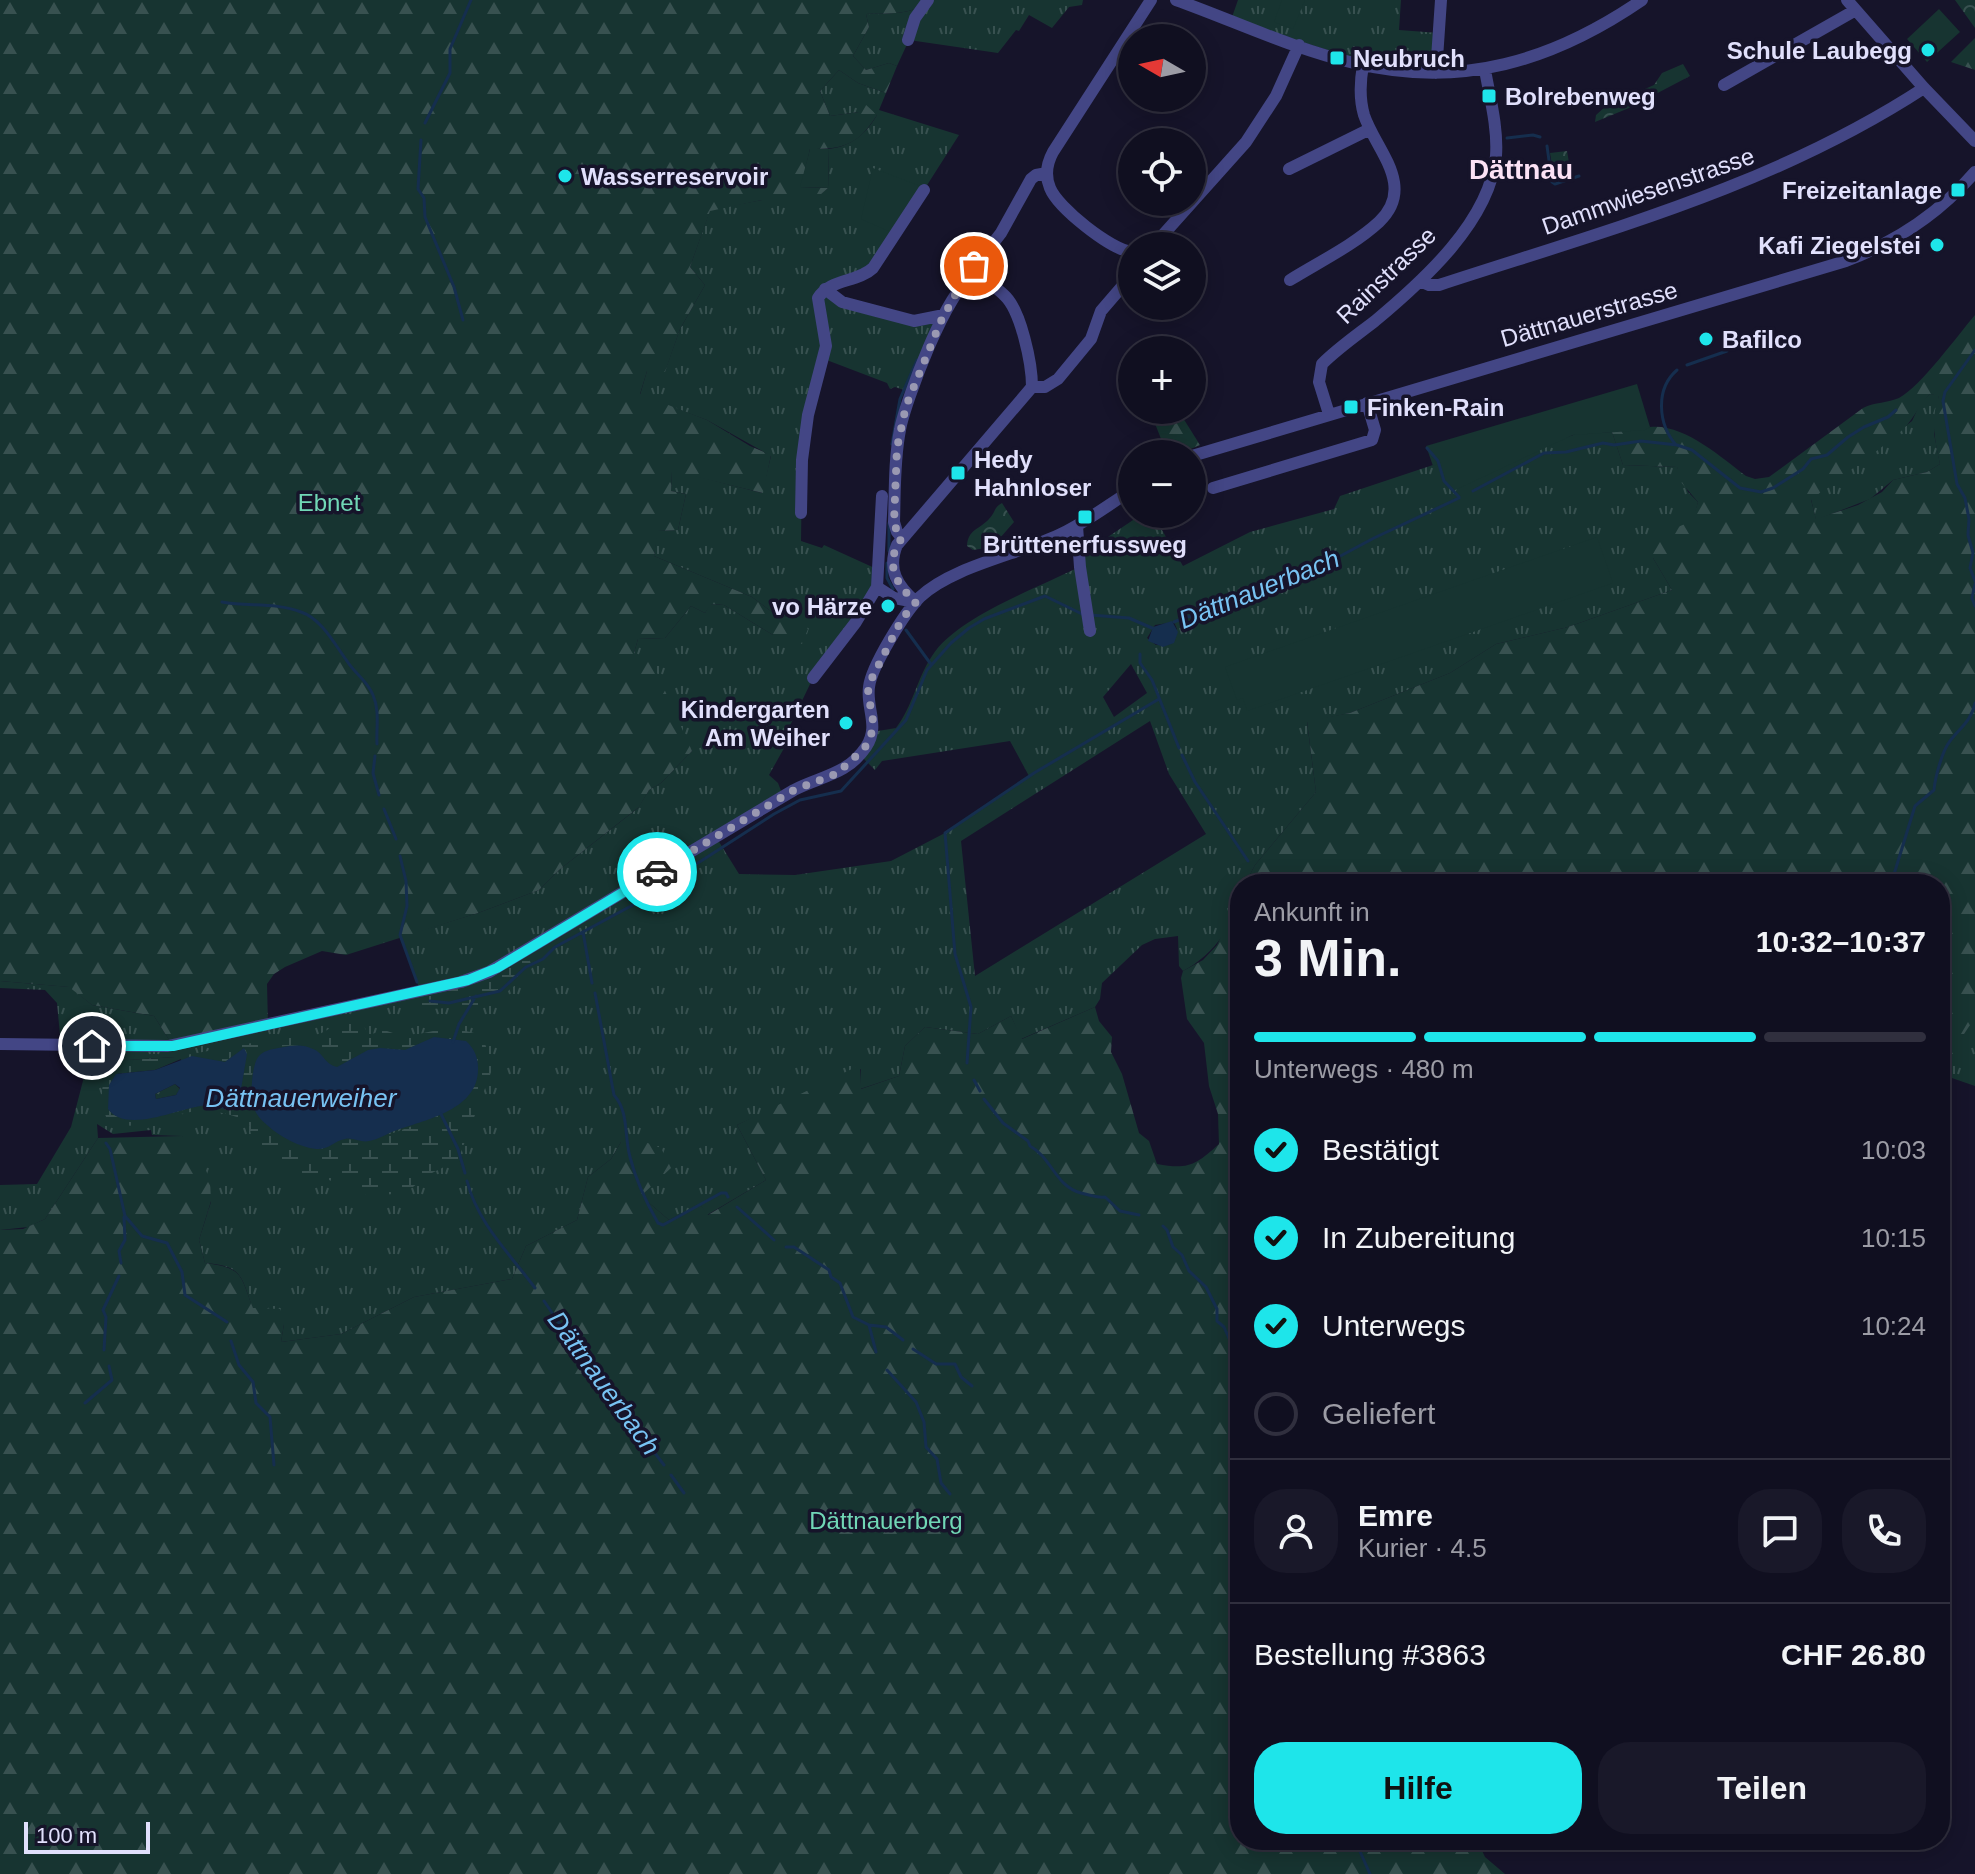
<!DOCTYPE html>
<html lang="de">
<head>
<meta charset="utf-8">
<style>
  body { margin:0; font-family:Helvetica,sans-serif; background:#191829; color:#f1f3f6; height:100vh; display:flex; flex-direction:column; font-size:30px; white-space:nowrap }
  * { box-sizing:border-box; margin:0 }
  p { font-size:26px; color:#9c9ca5 }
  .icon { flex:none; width:44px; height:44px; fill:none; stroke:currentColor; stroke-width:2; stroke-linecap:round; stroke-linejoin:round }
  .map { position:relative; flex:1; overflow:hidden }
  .side { position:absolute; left:1230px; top:874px; width:720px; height:976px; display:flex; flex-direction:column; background:#100f20; border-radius:32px; box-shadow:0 4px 20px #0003,0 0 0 2px #302f3e }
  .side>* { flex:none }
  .needle { width:52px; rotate:279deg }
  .fabs { position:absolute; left:1118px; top:24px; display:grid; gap:16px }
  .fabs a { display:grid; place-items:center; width:88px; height:88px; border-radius:50%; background:#100f20; box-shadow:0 4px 20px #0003,0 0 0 2px #302f3e; font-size:40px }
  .scale { position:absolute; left:24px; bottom:20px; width:126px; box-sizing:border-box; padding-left:8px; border:4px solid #e1e0fc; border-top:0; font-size:22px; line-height:28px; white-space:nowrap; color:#e1e0fc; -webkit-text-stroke:6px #16142a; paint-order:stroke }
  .pin { position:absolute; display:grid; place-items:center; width:68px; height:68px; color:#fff; margin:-34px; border:4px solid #fff; border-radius:50%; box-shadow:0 2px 8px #0007 }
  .courier { position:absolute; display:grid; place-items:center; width:80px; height:80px; margin:-40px; border:6px solid #1ee5ea; border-radius:50%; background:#fff; color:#222; box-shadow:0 2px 10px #0007 }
  .head em { font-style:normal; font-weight:700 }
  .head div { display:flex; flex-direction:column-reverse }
  .head { display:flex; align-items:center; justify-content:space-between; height:136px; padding:0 24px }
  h1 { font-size:52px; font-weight:700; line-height:60px }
  .bar { display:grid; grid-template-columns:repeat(4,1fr); gap:12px 8px; align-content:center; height:96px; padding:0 24px }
  .bar i { height:10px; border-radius:6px; background:#302f3e }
  .bar .active { background:#1ee5ea }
  .bar p { grid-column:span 4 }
  .line { display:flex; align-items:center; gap:20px; padding:0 24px; border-top:2px solid #302f3e }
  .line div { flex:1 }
  .round { display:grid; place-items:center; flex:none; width:84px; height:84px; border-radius:32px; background:#191829 }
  ol { padding:0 24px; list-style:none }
  li { display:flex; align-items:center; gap:24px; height:88px }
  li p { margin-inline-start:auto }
  li .icon { padding:8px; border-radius:50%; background:#1ee5ea; color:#111; stroke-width:4 }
  li:last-child { color:#9c9ca5 }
  li i { width:44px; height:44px; border:4px solid #302f3e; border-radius:50% }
  .button { display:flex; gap:16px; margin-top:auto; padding:16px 24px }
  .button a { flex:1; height:92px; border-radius:32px; background:#1ee5ea; color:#111; font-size:32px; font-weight:700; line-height:92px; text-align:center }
  .button a+a { background:#191829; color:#f1f3f6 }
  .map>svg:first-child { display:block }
  .grass { fill:url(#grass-tufts); fill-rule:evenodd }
  .forest { fill:url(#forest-firs); fill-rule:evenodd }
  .wetland { fill:url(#wetland-marsh); fill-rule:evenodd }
  .park { fill:url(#park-crowns) }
  .garden { fill:#173431 }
  .water { fill:#152e4e; fill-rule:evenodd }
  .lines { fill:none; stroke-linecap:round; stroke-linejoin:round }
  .stream { stroke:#152e4e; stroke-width:3 }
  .minor { stroke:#434685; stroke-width:12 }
  .done { stroke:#9a99b2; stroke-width:8; stroke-dasharray:0 14.4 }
  .route { stroke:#1ee5ea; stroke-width:10 }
  .poi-dot { fill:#1ee5ea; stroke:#16142a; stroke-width:3 }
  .labels { text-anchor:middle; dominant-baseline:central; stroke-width:7; stroke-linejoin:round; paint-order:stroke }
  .poi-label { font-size:24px; font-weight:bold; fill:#e1e0fc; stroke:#16142a; text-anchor:start }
  .street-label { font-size:24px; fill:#e1e0fc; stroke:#16142a }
  .park-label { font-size:24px; fill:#71d7b6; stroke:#16142a }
  .water-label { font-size:26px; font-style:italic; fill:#78c3f3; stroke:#16142a }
  .quarter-label { font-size:28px; font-weight:bold; fill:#fce2f5; stroke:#16142a }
</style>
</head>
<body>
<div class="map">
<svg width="1975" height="1874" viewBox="0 0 1975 1874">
  <defs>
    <pattern id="grass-tufts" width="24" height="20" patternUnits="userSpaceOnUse" patternTransform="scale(2)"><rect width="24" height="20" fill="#173431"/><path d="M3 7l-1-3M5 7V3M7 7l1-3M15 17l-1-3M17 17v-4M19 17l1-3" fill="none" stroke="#385150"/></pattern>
    <pattern id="forest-firs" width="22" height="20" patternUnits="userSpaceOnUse" patternTransform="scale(2)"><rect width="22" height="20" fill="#173431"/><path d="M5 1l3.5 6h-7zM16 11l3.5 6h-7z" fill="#385150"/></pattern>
    <pattern id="wetland-marsh" width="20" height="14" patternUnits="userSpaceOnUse" patternTransform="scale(2)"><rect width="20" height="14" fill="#173431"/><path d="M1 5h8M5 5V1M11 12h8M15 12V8" fill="none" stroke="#385150"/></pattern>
    <pattern id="park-crowns" width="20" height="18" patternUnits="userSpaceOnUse" patternTransform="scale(2)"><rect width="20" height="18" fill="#173431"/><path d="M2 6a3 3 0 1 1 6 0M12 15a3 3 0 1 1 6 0" fill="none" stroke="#385150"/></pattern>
  </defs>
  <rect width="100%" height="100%" fill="#16142a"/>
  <path class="grass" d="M928 0H1083L1082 5 1069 7 1052 28 1029 15 1019 31 1016 30 998 53 909 40 897 66 889 63 866 70 853 56 869 27 866 14C887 13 913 16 928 0Z
    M1238 0H1401L1399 30 1439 33 1436 73 1392 70 1231 20Z
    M839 70 858 83 886 93 879 110 959 135 878 262 832 285V297L914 321 936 315 910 392 895 387 890 389 887 383 824 359 802 469 801 541 822 548 824 545 879 570 878 583 813 678 784 738 788 741 769 775 778 783 783 796 716 837 739 874 795 875 891 861 945 833 1029 776 1010 741 882 761 875 770 859 754 872 732 896 728C913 706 917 678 932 656 956 617 1038 588 1079 567L1078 545H1096L1139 516 1145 524 1155 518 1183 566 1250 532 1334 509 1340 496 1439 463 1442 478 1453 490 1554 442 1576 434 1612 432 1623 465 1677 467 1688 492 1698 502 1693 521 1653 558 1672 590 1568 627 1496 644 1450 673 1350 713 1307 722 1316 792 1255 865 1245 884H1240C1240 920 1214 955 1183 971L1179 966 1178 936 1155 939 1142 945 1102 983 1100 999 1095 1007 1021 1039 1011 1016 978 1034 925 1027 905 1046 899 1076 860 1089 861 1069 737 1125 766 1180 707 1215 700 1204 669 1220 648 1202 621 1142 611 1159 588 1177 577 1220 526 1246 512 1279 414 1297 341 1334 281 1342 284 1324 253 1309C241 1276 243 1266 205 1263L199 1240 211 1202 182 1136 152 1135 151 1130 113 1134 97 1124 98 1138 45 1219 28 1227 0 1230V1185L37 1184 71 1127 92 1046H61L57 1003 45 990 0 988V981L70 987 92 1005 154 1016 173 1046 420 990 400 937 478 913 539 890 559 870 638 808 649 790 661 783 692 751 634 653 638 639 665 638 691 606 705 613 710 604 724 605 773 635 794 618 776 615 752 597 654 556 657 531 678 530 686 494 671 491 672 470 762 493 771 456 707 420 640 395 647 371H665L680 329 705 285 690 267 710 210 762 200H813L828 188 829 149C852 146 866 134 877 115L859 112 830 116 820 91ZM1174 622 1177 629 1169 645H1156L1147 638 1155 625ZM1131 664 1147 693 1114 717 1103 697ZM1150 721 1169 774 1206 834 975 976 961 841ZM175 1057 181 1059 183 1110 109 1085 128 1060Z
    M1930 394 1939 395 1934 434 1940 464 1927 472 1893 480 1870 499 1816 520 1811 499 1912 421 1920 404Z
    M1975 1015V1086L1949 1077 1955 1049Z
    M175 1084 180 1089 176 1095 156 1099 155 1094Z"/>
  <path class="forest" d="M0 0H928C913 16 887 13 866 14L869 27 853 56 866 70 889 63 897 66 886 93 858 83 839 70 820 91 830 116 859 112 865 104 877 115C858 145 844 149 810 149L801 187 828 188 813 201 762 200 710 211 690 267 705 285 680 329 665 372 647 371 640 394 707 420 750 446 771 455 763 493 672 471 671 491 686 494 678 530 658 531 654 556 752 597 776 615 794 618 808 629 802 644 773 635 724 605 711 604 705 613 691 606 665 638 638 639 634 653 653 664 692 751 661 783 649 790 639 807 559 870 539 890 478 913 346 955 322 951 285 967 274 974 267 984 268 1025 173 1046 154 1016 92 1005 69 987 0 981Z
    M1975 38V70L1951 62Z
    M1975 315V1019C1941 1058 1952 1099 1940 1147V884H1245L1255 865 1316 792 1307 721 1350 713 1450 673 1496 644 1568 627 1672 590 1653 558 1652 538 1692 521 1698 502 1680 481 1677 467 1623 465 1612 432C1625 431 1638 429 1650 427 1683 423 1721 457 1746 476L1755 479 1769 477 1863 408C1875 402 1888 403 1899 398 1921 386 1957 336 1975 315ZM1930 394 1939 396C1930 419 1935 441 1940 464L1927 472 1893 480 1882 492 1858 505 1816 519 1811 500C1839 477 1871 457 1898 434 1913 422 1917 407 1930 394Z
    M1155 410H1178L1200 445 1179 454H1167L1154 421Z
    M1240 897V1840H1477L1485 1857 1505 1874H0V1230L23 1229 45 1219 98 1138 182 1136 199 1154 210 1180 211 1201 199 1240 205 1263C244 1268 240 1275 253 1308L280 1309 284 1324 281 1342 341 1334 414 1297 512 1279 526 1246 577 1220 588 1177 611 1159 621 1142 632 1137 661 1148 671 1168 644 1193 648 1202 669 1220 700 1204 708 1215 766 1180 737 1125 860 1065 861 1089 899 1076 905 1046 925 1027 978 1034 1011 1016 1022 1039 1095 1007 1099 1021 1112 1037 1111 1052 1122 1074 1139 1133 1149 1141 1157 1164C1188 1170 1196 1165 1219 1144L1218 1114 1209 1086 1204 1043 1187 1019 1181 978 1183 971 1203 960 1217 945Z"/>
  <path class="wetland" d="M523 959 530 961 532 968C517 984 505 998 482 1002L462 1030 482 1035 493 1067 458 1160 430 1174 405 1193 369 1196 329 1180H294L274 1162 254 1149 248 1120C233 1116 214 1109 199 1111 162 1114 149 1134 108 1122 100 1103 100 1089 107 1071L128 1060 175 1057 257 1042 296 1032 316 1036 349 1018 360 1020 369 1035 384 1030 405 1037 447 1028 460 1018 462 1007 432 1009 421 1005 420 997 493 977ZM434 1037 466 1041C476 1050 479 1061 478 1074L432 1119 371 1141 344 1139 323 1149 305 1146 278 1134 253 1110 250 1094 252 1076 254 1065 263 1051 273 1047 301 1045 317 1050 325 1061 337 1067 368 1050 380 1048 405 1050ZM241 1049 247 1050V1054L239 1101 227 1110C221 1108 214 1106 208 1106 182 1105 128 1136 108 1109V1090L116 1074 155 1070 181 1059 203 1056 225 1062Z"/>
  <path class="park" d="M1955 0H1975V28Z
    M1683 64 1690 76 1629 108 1595 122 1596 115 1606 106 1654 85 1662 73Z
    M1567 151 1571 174 1554 177 1550 153Z
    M1002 503 1014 522 992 547 973 550 967 546C968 529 979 530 989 519 996 512 993 508 1002 503Z"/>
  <path class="garden" d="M1282 0H1305L1293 29 1274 22Z
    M1939 9 1960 32 1927 62 1907 39Z
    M810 149H829L828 188 800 187Z
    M873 168 925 188 895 234 861 219Z
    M1637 384 1650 427 1645 430 1573 435 1453 491 1442 477 1439 464 1433 466 1426 446Z
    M1597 537 1613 583 1247 711 1243 698 1237 700 1225 667Z"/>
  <path class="water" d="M1172 621 1178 632 1174 643 1163 647 1148 641 1153 627Z
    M434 1037 466 1041C474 1048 478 1057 478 1068 479 1109 428 1119 397 1130 388 1133 378 1140 369 1141 361 1143 353 1137 345 1139 334 1141 329 1150 316 1149 299 1147 280 1137 267 1125 252 1113 250 1101 252 1082 255 1050 261 1051 290 1046 299 1045 305 1045 313 1049 324 1053 324 1064 337 1067L368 1050 380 1048 405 1050Z
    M244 1048 247 1054 239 1101 234 1110C223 1110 212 1105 201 1106 177 1109 126 1134 108 1109L109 1085 116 1074 155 1070 192 1056 225 1062ZM175 1084 180 1088 176 1095 156 1099 155 1094Z"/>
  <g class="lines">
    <path class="stream" d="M425 123 450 73V49L471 0
      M1507 138 1533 135 1540 137
      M421 140 418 189 424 198 425 217 454 287 463 320
      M1547 146 1552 182 1555 184 1579 176
      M1975 350 1945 392 1943 401 1957 484 1965 498 1969 519 1968 535 1973 553 1970 568 1975 581
      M1687 365 1727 351 1731 342 1728 332
      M892 444 900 399 917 360
      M1676 445C1658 424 1655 389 1677 370
      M1427 448 1438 461 1444 481 1459 497
      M1473 491 1544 453 1566 452 1603 443 1614 445 1641 441 1677 445 1692 450 1740 488 1761 492 1773 488 1803 469 1811 459 1827 455 1848 437 1864 427 1888 417 1896 410
      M889 523V551
      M887 563V578L893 589
      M1316 569 1374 538 1459 498
      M1975 584 1972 598 1975 606
      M222 602C249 607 275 602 301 612 322 619 335 645 347 661 355 674 367 680 373 695 380 711 376 728 377 744
      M1090 615 1129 618 1152 628
      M1174 622 1186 617 1212 614 1301 575
      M906 630 930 663
      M1140 654V663L1152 680 1179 748
      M1182 755 1195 782 1248 861
      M375 756 373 773 379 795
      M384 809 396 839
      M400 856 406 881 407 906 400 935 417 982
      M1275 874 1292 884
      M1891 884 1915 806 1934 790C1935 778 1942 751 1950 741 1960 728 1972 720 1975 703
      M583 932 592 983
      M595 993 614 1095C629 1112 624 1135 630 1157 636 1181 646 1202 658 1223L663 1225 721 1193H726L728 1197
      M430 1001 449 1003 500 991 526 967 543 959 555 947 631 906 774 814 800 800 841 791 906 720 927 670 951 643 969 628 984 619 1045 596 1082 614
      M453 1042 459 1024 476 996
      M967 1063 971 1007 955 954 945 833 1034 773 1159 699
      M974 1080 980 1091
      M240 1094H255
      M984 1099 1003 1123 1028 1141 1030 1146C1052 1158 1055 1186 1081 1193 1090 1195 1096 1198 1105 1197L1120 1211 1139 1215
      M441 1114 458 1149 465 1173
      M106 1143 110 1149 125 1216 142 1236 167 1243 182 1272 185 1295 227 1322
      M467 1181C478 1224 510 1254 535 1288
      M737 1207 774 1240
      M1163 1226 1167 1230 1173 1247 1182 1255 1189 1271 1206 1287 1217 1309V1321L1224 1327 1240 1363
      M786 1247H794L829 1270 831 1277 840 1283 853 1317 869 1325 886 1327 903 1340
      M121 1263 119 1251 125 1240 124 1217
      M544 1301 592 1371 664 1465
      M869 1325 876 1352
      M231 1341 239 1365 253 1382 256 1403 270 1417 274 1465
      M913 1349 936 1364H955L961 1377 972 1386
      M104 1350 106 1317 103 1310 119 1276
      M887 1370 916 1402 924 1422 926 1447 937 1459 941 1483 950 1494
      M85 1403 112 1380 109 1366
      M671 1475 684 1493
      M1355 1840 1370 1874"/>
    <path class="minor" d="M1176 0C1235 21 1293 49 1354 63 1461 89 1553 61 1642 0
      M1847 0 1924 88 1975 141
      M908 40 915 18 928 0
      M1436 73 1441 0
      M1724 85 1854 11
      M1289 169 1370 129
      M1153 246 1246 142 1276 96 1299 45
      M1132 252C1111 250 1058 208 1050 188 1045 176 1047 163 1053 152L1151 0
      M970 279 973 269 1001 233 1031 179 1036 175 1047 173
      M1290 280C1319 262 1354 245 1379 222 1417 186 1375 149 1364 115 1359 98 1360 82 1363 65
      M1420 281 1429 285H1439C1607 230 1774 186 1924 88
      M825 289 842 302 914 321 944 315
      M1032 387H1045L1058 379 1091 339 1101 311 1132 275
      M1329 414 1319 382 1322 364C1338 348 1357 335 1375 321 1423 281 1490 221 1496 156 1498 128 1490 98 1485 70
      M1192 456 1846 261C1896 242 1940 213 1975 172
      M1213 488 1372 440 1375 430 1367 403
      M882 496 877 587 894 598 916 602
      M801 513 802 460 808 415 826 346 818 298C831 278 857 283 873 268L924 190
      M1077 526 1080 567 1090 631
      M902 538 897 532 894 522C895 492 894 460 900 430 904 405 949 283 973 278 985 276 995 287 1004 295 1021 310 1032 364 1032 387
      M916 602C897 586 887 569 897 545L1032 387
      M813 678 856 622 877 587
      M0 1044 168 1046 461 982 489 972 794 790C821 776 847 775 866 747 880 726 866 709 869 687 871 667 905 612 920 597 951 567 1019 554 1059 535 1085 523 1108 505 1132 490"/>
  </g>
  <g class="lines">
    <path class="done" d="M657 872 794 790 836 774 853 759 866 746 872 732 873 721 868 692 870 682 902 619 916 602C895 584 884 562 902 538L897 532 894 522 897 448 906 406 941 321 959 288 970 279 974 266"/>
    <path class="route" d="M92 1046H173L468 980 497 968 657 872"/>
  </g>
  <g class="poi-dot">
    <circle cx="1928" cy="50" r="8"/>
    <rect x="1329" y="50" width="16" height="16" rx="4"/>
    <rect x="1481" y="88" width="16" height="16" rx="4"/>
    <circle cx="565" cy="176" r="8"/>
    <rect x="1950" y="182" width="16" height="16" rx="4"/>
    <circle cx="1937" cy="245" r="8"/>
    <circle cx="1706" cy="339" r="8"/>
    <rect x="1343" y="399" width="16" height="16" rx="4"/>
    <rect x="950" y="465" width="16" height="16" rx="4"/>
    <rect x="1077" y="509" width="16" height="16" rx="4"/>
    <circle cx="888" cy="606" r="8"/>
    <circle cx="846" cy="723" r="8"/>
  </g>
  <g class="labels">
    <g class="poi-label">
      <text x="1912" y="50" text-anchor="end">Schule Laubegg</text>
      <text x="1353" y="58">Neubruch</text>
      <text x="1505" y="96">Bolrebenweg</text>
      <text x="581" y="176">Wasserreservoir</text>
      <text x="1942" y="190" text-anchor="end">Freizeitanlage</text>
      <text x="1921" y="245" text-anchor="end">Kafi Ziegelstei</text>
      <text x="1722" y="339">Bafilco</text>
      <text x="1367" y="407">Finken-Rain</text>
      <text x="974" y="459">Hedy<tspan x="974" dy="28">Hahnloser</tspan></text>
      <text x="1085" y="544" text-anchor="middle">Brüttenerfussweg</text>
      <text x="872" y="606" text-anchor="end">vo Härze</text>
      <text x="830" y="709" text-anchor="end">Kindergarten<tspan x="830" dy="28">Am Weiher</tspan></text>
    </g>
    <g class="street-label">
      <text transform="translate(1648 191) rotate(-19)">Dammwiesenstrasse</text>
      <text transform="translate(1386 275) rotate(-44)">Rainstrasse</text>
      <text transform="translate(1589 314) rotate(-16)">Dättnauerstrasse</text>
    </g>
    <g class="park-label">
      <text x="329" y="502">Ebnet</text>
      <text x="886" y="1520">Dättnauerberg</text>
    </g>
    <g class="water-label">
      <text transform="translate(1259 589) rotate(-22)">Dättnauerbach</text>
      <text x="301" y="1098">Dättnauerweiher</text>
      <text transform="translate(604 1383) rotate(54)">Dättnauerbach</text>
    </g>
    <g class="quarter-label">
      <text x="1521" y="169">Dättnau</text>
    </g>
  </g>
</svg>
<div class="fabs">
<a><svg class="needle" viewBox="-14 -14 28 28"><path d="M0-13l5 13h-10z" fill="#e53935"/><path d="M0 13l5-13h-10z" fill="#9c9ca5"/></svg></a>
<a><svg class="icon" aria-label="locate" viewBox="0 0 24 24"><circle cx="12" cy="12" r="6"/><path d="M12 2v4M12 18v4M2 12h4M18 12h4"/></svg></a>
<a><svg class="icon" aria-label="layers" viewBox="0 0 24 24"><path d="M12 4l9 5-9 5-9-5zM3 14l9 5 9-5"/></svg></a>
<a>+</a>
<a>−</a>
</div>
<div class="scale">100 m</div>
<div class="pin" style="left:974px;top:266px;background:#ea580c"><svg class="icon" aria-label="bag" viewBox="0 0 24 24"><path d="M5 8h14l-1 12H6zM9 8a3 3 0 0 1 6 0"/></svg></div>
<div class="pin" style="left:92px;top:1046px;background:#1f2937"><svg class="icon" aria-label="home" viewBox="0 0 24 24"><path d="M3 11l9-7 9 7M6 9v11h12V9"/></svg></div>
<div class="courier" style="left:657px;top:872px"><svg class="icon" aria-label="car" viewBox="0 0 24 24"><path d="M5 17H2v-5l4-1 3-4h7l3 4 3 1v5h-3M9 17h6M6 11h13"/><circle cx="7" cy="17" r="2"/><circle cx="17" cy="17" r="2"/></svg></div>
<section class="side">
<div class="head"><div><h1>3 Min.</h1><p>Ankunft in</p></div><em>10:32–10:37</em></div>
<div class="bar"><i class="active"></i><i class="active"></i><i class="active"></i><i></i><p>Unterwegs · 480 m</p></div>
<ol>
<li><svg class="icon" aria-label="check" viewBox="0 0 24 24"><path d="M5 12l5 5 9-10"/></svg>Bestätigt<p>10:03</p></li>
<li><svg class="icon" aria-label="check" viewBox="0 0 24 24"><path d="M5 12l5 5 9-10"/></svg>In Zubereitung<p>10:15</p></li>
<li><svg class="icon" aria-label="check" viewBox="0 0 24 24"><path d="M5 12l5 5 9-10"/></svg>Unterwegs<p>10:24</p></li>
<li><i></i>Geliefert</li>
</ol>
<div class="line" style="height:144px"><a class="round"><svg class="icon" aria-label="person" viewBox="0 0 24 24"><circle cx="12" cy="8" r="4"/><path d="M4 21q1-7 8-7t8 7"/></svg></a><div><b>Emre</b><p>Kurier · 4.5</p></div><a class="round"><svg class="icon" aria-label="chat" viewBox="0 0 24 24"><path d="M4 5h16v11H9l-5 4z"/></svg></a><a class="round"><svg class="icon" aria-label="phone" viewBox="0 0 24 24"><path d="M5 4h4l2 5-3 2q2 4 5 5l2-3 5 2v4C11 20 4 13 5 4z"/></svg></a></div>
<div class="line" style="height:104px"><div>Bestellung #3863</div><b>CHF 26.80</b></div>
<div class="button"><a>Hilfe</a><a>Teilen</a></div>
</section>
</div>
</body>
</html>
